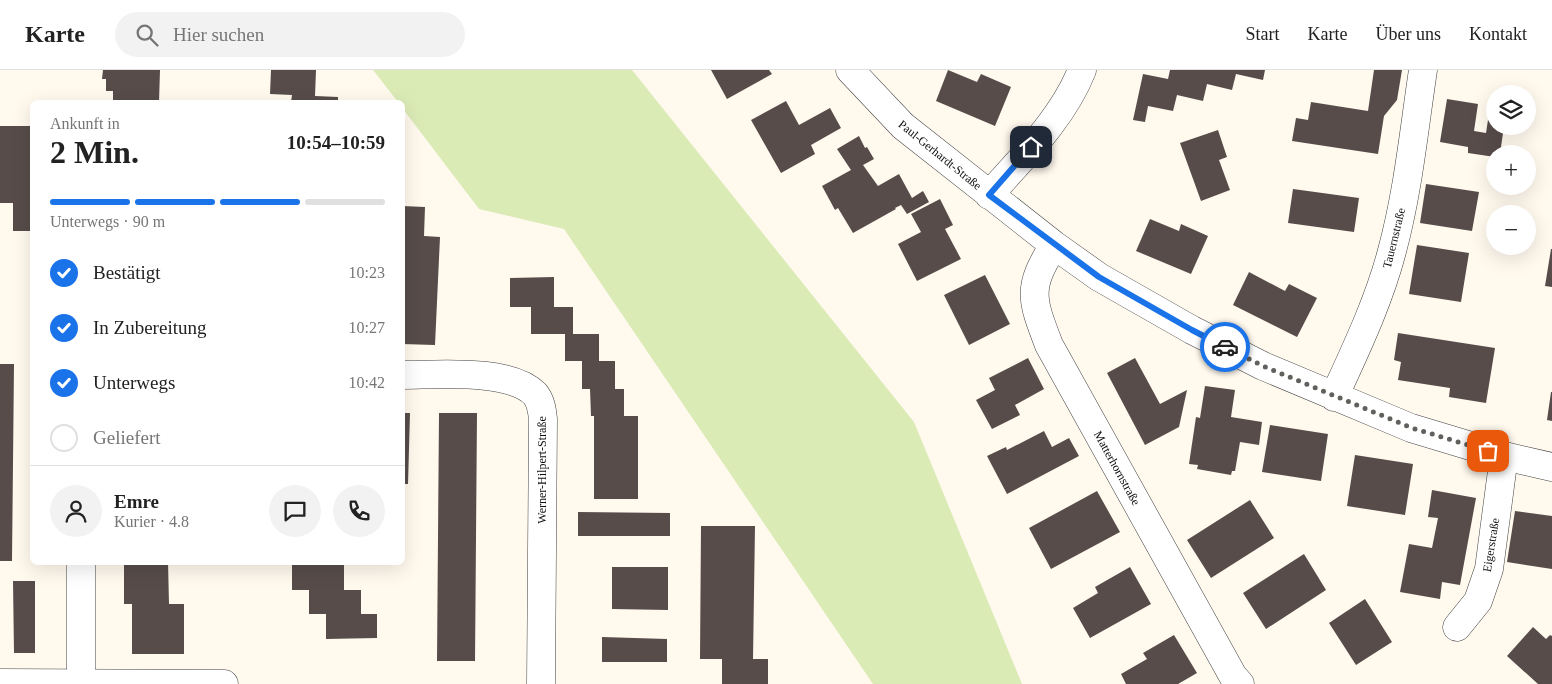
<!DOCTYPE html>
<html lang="de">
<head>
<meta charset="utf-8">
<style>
  body { margin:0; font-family:"Times New Roman",serif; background:#f2f2f2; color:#222; height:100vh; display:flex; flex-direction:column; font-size:19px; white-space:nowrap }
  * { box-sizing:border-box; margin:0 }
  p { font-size:16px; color:#767676 }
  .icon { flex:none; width:28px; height:28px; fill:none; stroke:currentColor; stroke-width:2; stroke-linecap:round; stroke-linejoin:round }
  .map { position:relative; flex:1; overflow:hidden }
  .sheet { position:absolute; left:30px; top:30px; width:375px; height:465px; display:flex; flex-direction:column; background:#fff; border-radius:8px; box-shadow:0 5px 20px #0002 }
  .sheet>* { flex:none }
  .controls { position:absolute; left:1486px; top:15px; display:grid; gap:10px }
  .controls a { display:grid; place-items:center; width:50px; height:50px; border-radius:50%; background:#fff; box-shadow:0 5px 20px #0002; font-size:25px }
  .pin { position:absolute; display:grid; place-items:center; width:42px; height:42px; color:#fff; margin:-21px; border-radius:10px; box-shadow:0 2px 8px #0006 }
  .courier { position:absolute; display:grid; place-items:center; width:50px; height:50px; margin:-25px; border:4px solid #1a73e8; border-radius:50%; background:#fff; color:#222; box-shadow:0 1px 6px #0007 }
  .head em { font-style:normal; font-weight:700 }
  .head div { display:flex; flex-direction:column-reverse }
  .head { display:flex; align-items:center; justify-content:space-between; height:85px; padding:0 20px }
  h1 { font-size:32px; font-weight:700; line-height:38px }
  .bar { display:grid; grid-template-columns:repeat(4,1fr); gap:8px 5px; align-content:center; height:60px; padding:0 20px }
  .bar i { height:6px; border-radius:4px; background:#e0e0e0 }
  .bar .selected { background:#1a73e8 }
  .bar p { grid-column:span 4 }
  .line { display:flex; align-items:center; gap:12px; padding:0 20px; border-top:1px solid #e0e0e0 }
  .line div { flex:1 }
  .round { display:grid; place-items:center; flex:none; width:52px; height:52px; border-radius:26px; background:#f2f2f2 }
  ol { padding:0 20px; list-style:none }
  li { display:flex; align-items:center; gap:15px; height:55px }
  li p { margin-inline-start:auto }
  li .icon { padding:5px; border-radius:50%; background:#1a73e8; color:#fff; stroke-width:4 }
  li:last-child { color:#767676 }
  li i { width:28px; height:28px; border:2px solid #e0e0e0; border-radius:50% }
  header { display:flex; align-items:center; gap:30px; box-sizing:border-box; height:70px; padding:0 25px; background:#fff; border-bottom:1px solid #e0e0e0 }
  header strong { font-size:24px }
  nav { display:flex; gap:28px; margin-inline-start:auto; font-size:18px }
  .search { width:350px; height:45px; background:#f2f2f2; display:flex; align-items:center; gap:12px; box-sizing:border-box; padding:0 18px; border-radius:28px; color:#767676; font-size:19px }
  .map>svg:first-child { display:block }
  .green { fill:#dbebb6 }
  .building { fill:#574c4a }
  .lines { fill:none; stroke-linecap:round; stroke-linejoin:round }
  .minor-casing { stroke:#414141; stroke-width:29 }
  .minor { stroke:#fff; stroke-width:28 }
  .done { stroke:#62605c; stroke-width:5; stroke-dasharray:0 9 }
  .route { stroke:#1a73e8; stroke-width:6 }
  .labels { text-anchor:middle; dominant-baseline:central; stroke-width:5; stroke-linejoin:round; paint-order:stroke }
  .street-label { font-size:12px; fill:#0e0e0e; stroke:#fff }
</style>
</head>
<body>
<header>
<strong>Karte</strong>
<div class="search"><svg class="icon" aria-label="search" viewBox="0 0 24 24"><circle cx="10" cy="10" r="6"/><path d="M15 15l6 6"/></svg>Hier suchen</div>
<nav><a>Start</a><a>Karte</a><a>Über uns</a><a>Kontakt</a></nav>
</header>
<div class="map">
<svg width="1552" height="614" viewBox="0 0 1552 614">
  <rect width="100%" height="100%" fill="#fff9ee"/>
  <path class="green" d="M373 0H632L914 352 1022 614H873L564 159 479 139 403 39 402 32H398Z"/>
  <path class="building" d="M103 0H160L159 32H113V21H106V9H102Z
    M271 0H316L315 26 338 27V32H291L292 25 270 24Z
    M711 0H769L772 4 727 29Z
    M948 0 977 12 981 4 1011 17 995 56 936 31Z
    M1170 0H1265L1263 10 1236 4 1232 20 1207 14 1203 31 1177 25 1173 41 1148 36 1145 52 1133 50 1143 4 1168 9Z
    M1374 0H1402L1397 30 1384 46 1378 84 1292 71 1296 48 1308 50 1311 32 1368 41Z
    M1447 29 1478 34 1474 61 1486 63 1488 50 1495 51V56H1504L1500 84H1495V87L1468 83V77L1440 72Z
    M786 31 799 55 830 38 841 58 811 75 815 84 781 103 751 50Z
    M0 56H32V161H13V133H0Z
    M1218 60 1227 87 1219 90 1230 120 1201 131 1180 73Z
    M859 66 865 78 867 77 874 89 863 95 878 116 899 104 912 128 923 121 929 132 907 144 901 135 895 138 896 139 853 163 838 138 835 140 822 116 851 100 837 79Z
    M1426 114 1479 122 1472 161 1420 153Z
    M1293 119 1359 128 1354 162 1288 153Z
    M940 129 953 155 945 159 961 189 917 211 898 174 921 162 911 144Z
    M402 136 425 137 424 166 440 167 435 275 402 274Z
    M1150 149 1179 161 1181 154 1208 166 1191 204 1136 181Z
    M1417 175 1469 183 1461 232 1409 224Z
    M1551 179H1552V217L1545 216Z
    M1249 202 1285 221 1289 214 1317 228 1297 267 1233 235Z
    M985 205 1010 254 969 275 944 225Z
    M554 207V237H573V264H599V291H615V319H624V346H638V429H594V346H591L590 319H582V291H565V264H531V237H510V208Z
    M1398 263 1495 278 1486 333 1449 327 1450 318 1398 310 1401 292 1394 290Z
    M1028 288 1044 319 1015 335 1020 345 992 359 976 330 995 320 989 308Z
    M1135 288 1160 334 1187 320 1179 357 1145 375 1107 303Z
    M0 294H14L12 491H0Z
    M1205 316 1235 320 1231 347 1262 352 1259 375 1240 372 1235 401H1232L1231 405 1197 399 1198 395 1189 394 1196 347 1200 348Z
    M1551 322H1552V351L1547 350Z
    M402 343H410L408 414H402Z
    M439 343H477L475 591H437Z
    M1270 355 1328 364 1321 411 1262 402Z
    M1044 361 1052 377 1069 368 1079 386 1007 424 987 386 1006 377 1007 380Z
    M1355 385 1413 394 1405 445 1347 436Z
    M1432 420 1476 428 1460 515 1442 512 1440 529 1400 522 1409 474 1432 478 1438 448 1428 447Z
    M1097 421 1120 462 1051 499 1029 458Z
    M1250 430 1274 468 1211 508 1187 470Z
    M1515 441 1552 446V499L1507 492Z
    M578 442 670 443V466H578Z
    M701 456H755L753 589H768V614H722V589H700Z
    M1304 484 1326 520 1266 559 1243 523Z
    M124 492H168L169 534H184V584H132V534H124Z
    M274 492H327V495H344V520H361V544H377V568L326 569V544H309V520H292V495H274Z
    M612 497H668V540L612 539Z
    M1130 497 1151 534 1090 568 1073 538 1098 523 1095 517Z
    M13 511H35V583H14Z
    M1365 529 1392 572 1356 595 1329 553Z
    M1533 557 1546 569 1550 565 1552 566V614H1538L1507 586Z
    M1174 565 1197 603 1178 614H1126L1121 604 1147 589 1143 583Z
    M602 567 667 569V592H602Z"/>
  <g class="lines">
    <g class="minor-casing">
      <path id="minor" d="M850 0 903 56 1054 175 1099 207 1192 260 1263 296 1411 358 1504 386 1552 397
        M989 125C1023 87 1063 48 1082 0
        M1054 175C1027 218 1031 228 1049 275L1233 606 1240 614
        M402 305C438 305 509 298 535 324 541 331 542 340 543 349L541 614
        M1334 327C1356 279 1379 231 1392 181 1408 122 1414 60 1423 0
        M1457 557 1478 531 1489 499 1504 386
        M0 613 224 614
        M81 613V492"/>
    </g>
    <use href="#minor" class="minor"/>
  </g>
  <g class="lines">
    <path class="done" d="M1225 277 1263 296 1412 358 1488 381"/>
    <path class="route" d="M1031 77 989 125 1099 207 1192 260 1225 277"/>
  </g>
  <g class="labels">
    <g class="street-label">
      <text transform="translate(940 85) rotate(39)">Paul-Gerhardt-Straße</text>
      <text transform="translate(1394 168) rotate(-76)">Tauernstraße</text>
      <text transform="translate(1117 398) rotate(61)">Matterhornstraße</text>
      <text transform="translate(542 400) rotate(-90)">Werner-Hilpert-Straße</text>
      <text transform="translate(1491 475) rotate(-81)">Eigerstraße</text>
    </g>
  </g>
</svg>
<div class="controls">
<a><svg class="icon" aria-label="layers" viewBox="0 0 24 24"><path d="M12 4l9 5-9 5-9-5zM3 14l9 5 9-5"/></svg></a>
<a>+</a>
<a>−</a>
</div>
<div class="pin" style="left:1488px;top:381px;background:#ea580c"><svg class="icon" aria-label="bag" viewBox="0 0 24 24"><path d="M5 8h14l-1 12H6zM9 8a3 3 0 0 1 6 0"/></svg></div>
<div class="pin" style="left:1031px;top:77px;background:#1f2937"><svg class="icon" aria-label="home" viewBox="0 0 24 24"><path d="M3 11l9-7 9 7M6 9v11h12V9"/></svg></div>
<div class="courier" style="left:1225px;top:277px"><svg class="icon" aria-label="car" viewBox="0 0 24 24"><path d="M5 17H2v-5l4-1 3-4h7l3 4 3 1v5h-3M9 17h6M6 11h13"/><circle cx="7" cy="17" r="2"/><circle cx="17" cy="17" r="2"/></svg></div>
<section class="sheet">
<div class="head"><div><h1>2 Min.</h1><p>Ankunft in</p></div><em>10:54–10:59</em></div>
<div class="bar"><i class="selected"></i><i class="selected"></i><i class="selected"></i><i></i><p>Unterwegs · 90 m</p></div>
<ol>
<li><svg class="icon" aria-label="check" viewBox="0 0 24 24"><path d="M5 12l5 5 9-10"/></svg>Bestätigt<p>10:23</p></li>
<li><svg class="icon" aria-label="check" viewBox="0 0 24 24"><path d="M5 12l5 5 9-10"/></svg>In Zubereitung<p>10:27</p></li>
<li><svg class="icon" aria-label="check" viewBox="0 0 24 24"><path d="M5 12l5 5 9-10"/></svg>Unterwegs<p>10:42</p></li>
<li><i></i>Geliefert</li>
</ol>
<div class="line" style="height:90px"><a class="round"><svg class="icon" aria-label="person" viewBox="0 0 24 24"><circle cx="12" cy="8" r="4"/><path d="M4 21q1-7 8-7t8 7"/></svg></a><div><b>Emre</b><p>Kurier · 4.8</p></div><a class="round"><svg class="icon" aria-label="chat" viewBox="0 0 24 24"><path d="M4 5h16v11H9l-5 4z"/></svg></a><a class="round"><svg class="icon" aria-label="phone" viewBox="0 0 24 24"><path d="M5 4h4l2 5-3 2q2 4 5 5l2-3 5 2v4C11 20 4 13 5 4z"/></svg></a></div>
</section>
</div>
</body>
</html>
